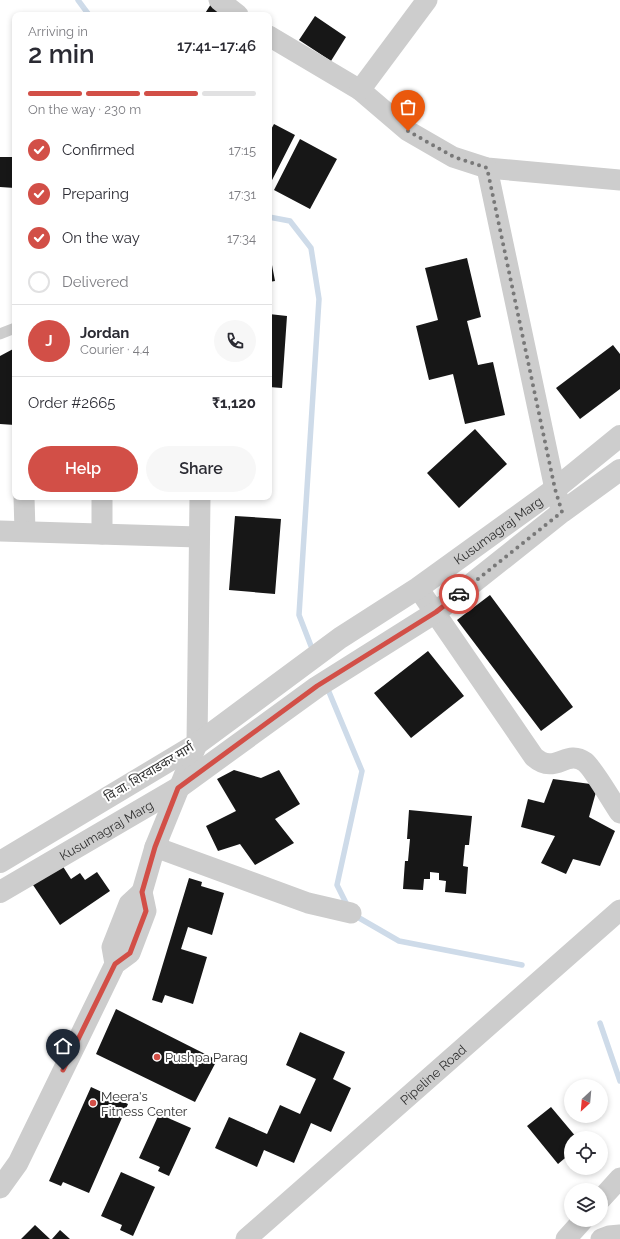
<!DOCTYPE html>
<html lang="en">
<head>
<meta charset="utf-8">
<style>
  body { margin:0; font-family:Raleway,"Noto Sans Devanagari",sans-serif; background:#f7f7f7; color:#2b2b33; height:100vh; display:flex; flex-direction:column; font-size:15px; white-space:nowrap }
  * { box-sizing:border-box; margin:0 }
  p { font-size:13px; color:#7c7c81 }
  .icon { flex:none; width:22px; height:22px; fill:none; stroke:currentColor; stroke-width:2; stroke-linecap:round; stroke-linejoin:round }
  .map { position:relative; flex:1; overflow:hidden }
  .side { position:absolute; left:12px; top:12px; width:260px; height:488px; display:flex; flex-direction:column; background:#fff; border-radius:8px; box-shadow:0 2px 6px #0003 }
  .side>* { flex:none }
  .needle { width:26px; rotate:206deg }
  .tools { position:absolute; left:564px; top:1079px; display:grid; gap:8px }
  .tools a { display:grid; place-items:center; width:44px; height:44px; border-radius:50%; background:#fff; box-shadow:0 2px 6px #0003; font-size:20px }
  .pin { position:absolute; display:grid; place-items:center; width:34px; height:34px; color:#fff; margin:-41px -17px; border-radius:50% 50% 50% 0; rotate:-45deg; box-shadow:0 0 4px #0007 }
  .pin .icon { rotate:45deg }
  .courier { position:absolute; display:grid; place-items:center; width:40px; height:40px; margin:-20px; border:3px solid #d24f47; border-radius:50%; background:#fff; color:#222; box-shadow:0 1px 5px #0007 }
  .overview em { font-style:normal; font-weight:600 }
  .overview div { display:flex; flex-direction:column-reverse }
  .overview { display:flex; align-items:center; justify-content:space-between; height:68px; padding:0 16px }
  h1 { font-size:26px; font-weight:600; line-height:30px }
  .bar { display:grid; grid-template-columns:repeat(4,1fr); gap:6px 4px; align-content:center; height:48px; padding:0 16px }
  .bar i { height:5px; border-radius:3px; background:#e1e1e2 }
  .bar .on { background:#d24f47 }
  .bar p { grid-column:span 4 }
  .line { display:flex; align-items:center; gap:10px; padding:0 16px; border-top:1px solid #e1e1e2 }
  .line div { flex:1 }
  .round { display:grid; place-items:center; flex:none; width:42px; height:42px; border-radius:21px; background:#f7f7f7 }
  ol { padding:0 16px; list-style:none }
  li { display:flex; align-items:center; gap:12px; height:44px }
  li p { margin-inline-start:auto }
  li .icon { padding:4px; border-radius:50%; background:#d24f47; color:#fff; stroke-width:4 }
  li:last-child { color:#7c7c81 }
  li i { width:22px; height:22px; border:2px solid #e1e1e2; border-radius:50% }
  .cta { display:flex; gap:8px; margin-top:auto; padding:8px 16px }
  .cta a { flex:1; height:46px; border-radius:24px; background:#d24f47; color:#fff; font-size:16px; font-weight:600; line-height:46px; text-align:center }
  .cta a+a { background:#f7f7f7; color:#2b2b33 }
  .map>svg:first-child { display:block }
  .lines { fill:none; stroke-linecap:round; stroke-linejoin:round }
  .stream { stroke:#cedbe9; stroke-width:5.5 }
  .building { fill:#171717 }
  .service { stroke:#cdcdcd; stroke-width:11 }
  .minor { stroke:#cdcdcd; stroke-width:21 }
  .tertiary { stroke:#cdcdcd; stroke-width:22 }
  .done { stroke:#787878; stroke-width:4; stroke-dasharray:0 7.2 }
  .route { stroke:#d24f47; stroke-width:5 }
  .poi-dot { fill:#d24f47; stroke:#fff; stroke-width:1.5 }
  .labels { text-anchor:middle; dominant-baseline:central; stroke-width:4; stroke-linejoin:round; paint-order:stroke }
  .street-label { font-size:13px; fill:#303030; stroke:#fff }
  .poi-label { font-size:13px; fill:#303030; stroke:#fff; text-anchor:start }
</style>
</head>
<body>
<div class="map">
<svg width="620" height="1239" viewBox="0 0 620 1239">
  <rect width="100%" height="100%" fill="#fff"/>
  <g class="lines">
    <path class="stream" d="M78 0 89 15
      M269 217 290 221 311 248 319 299 299 615 311 646
      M329 692 362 771 337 885 348 907
      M354 915 399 941 522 965
      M600 1023 620 1081"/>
  </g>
  <path class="building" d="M211 4 231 15H204Z
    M315 16 346 37 331 61 299 40Z
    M274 124 295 135 269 186V133Z
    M300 139 337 159 310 209 274 190Z
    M0 157H15V188L0 187Z
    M269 249 275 281 269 282Z
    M467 258 481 317 467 321 478 365 493 362 505 415 465 424 453 374 429 380 416 326 438 320 425 268Z
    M269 314 287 316 282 388 269 387Z
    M613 345 620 354V389L580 419 556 388Z
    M15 348V425L0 424V356Z
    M475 429 507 464 459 508 427 473Z
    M235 516 281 519 275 594 229 590Z
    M490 595 573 707 541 731 457 620Z
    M428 651 464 696 411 738 374 693Z
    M234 770 261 778 279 770 300 804 275 819 294 843 255 865 240 844 218 851 206 826 236 811 217 779Z
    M553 779 598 785 589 817 615 831 600 866 573 859 566 874 541 863 555 836 521 827 528 799 544 803Z
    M409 810 472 816 469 845H465L463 866 468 867 466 894 445 892 446 881 439 880V873L430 872V879H424L423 890 403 889 405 861H408L410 839H407Z
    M62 865 71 879 80 873 85 880 97 872 110 891 60 925 33 885Z
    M189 878 202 882 201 886 224 893 212 935 188 927 181 949 207 957 193 1004 165 995 162 1003 152 1000Z
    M116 1009 217 1060 195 1102 96 1054Z
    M300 1032 345 1052 333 1079 351 1088 331 1132 311 1123 294 1163 264 1150 257 1167 215 1148 229 1117 267 1134 280 1105 300 1114 316 1079 286 1065Z
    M91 1087 128 1104 89 1193 63 1182 61 1186 49 1181Z
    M551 1107 577 1138H571V1153L558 1164 527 1126Z
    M159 1114 191 1128 169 1176 158 1171 160 1167 139 1158Z
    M121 1172 155 1187 133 1236 120 1230 122 1225 101 1216Z
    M35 1225 50 1239H21Z
    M60 1230 70 1239H52Z"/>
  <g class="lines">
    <path class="service" d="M0 334 15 328"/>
    <g class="minor">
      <path d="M219 0 238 15"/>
      <path d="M269 36 360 90 408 131 453 157 487 168 620 180"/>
      <path d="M360 90 427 0"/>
      <path d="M487 168 555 489 562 512"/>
      <path d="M24 497 25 531"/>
      <path d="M0 531 198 537"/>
      <path d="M102 534V497"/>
      <path d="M418 588 534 757C556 776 566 748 585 762 593 768 613 803 620 813"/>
      <path d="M155 847 308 903 351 913"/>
      <path d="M142 892 155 847 197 744 200 497"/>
      <path d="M0 1188 18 1163 115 964 130 953 146 911 142 892 129 904 112 947 115 964"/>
      <path d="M601 1199 620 1178"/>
      <path id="s1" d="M246 1239 620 910"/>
      <path d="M566 1239 583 1220"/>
      <path d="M601 1239 609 1236 620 1235"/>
    </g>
    <g class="tertiary">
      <path id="s2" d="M0 862 197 744 340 638 418 588 555 489 620 436"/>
      <path id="s3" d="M0 892 178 788 317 687 436 612 562 512 620 470"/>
    </g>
  </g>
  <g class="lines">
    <path class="done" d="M408 131 454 157 487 168 555 489 562 512 459 594"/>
    <path class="route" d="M63 1070 115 964 130 953 146 911 142 892 155 847 178 788 317 686 436 612 459 594"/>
  </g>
  <g class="poi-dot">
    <circle cx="157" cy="1057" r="4"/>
    <circle cx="93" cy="1103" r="4"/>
  </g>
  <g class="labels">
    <g class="street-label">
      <text stroke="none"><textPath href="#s2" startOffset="599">Kusumagraj Marg</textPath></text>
      <text transform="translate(149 772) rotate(-31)">वि.वा. शिरवाडकर मार्ग</text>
      <text stroke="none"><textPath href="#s3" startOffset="123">Kusumagraj Marg</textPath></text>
      <text stroke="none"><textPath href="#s1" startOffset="249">Pipeline Road</textPath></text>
    </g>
    <g class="poi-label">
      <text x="165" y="1057">Pushpa Parag</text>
      <text x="101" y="1096">Meera's<tspan x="101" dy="15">Fitness Center</tspan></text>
    </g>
  </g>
</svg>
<div class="tools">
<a><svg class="needle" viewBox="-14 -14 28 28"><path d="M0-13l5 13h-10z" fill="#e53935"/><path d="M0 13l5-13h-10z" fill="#7c7c81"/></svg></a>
<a><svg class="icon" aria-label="locate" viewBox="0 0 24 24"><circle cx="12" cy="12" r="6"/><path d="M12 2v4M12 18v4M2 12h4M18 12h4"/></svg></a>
<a><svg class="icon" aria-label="layers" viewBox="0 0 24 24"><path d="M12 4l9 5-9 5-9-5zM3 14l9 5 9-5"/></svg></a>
</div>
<div class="pin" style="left:408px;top:131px;background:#ea580c"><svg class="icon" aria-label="bag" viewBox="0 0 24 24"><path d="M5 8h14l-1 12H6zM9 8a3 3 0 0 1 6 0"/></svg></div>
<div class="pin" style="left:63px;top:1070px;background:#1f2937"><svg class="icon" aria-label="home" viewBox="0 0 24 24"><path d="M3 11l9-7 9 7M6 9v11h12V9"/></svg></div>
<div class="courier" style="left:459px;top:594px"><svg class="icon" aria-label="car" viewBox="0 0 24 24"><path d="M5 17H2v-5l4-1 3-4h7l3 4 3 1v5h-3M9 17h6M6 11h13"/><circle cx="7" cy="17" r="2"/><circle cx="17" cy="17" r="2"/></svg></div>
<section class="side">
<div class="overview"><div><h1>2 min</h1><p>Arriving in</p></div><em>17:41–17:46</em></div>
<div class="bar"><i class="on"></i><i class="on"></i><i class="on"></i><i></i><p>On the way · 230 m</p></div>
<ol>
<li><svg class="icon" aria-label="check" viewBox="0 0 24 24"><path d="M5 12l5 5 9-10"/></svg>Confirmed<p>17:15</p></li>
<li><svg class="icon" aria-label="check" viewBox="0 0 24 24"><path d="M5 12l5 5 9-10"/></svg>Preparing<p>17:31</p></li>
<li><svg class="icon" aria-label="check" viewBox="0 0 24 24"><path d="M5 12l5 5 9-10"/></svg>On the way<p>17:34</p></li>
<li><i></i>Delivered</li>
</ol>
<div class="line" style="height:72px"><b class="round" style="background:#d24f47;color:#fff">J</b><div><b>Jordan</b><p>Courier · 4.4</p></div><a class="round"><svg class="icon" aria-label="phone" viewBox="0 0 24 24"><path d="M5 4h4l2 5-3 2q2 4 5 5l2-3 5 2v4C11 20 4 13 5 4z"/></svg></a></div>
<div class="line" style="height:52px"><div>Order #2665</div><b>₹1,120</b></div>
<div class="cta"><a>Help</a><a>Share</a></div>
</section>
</div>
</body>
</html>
